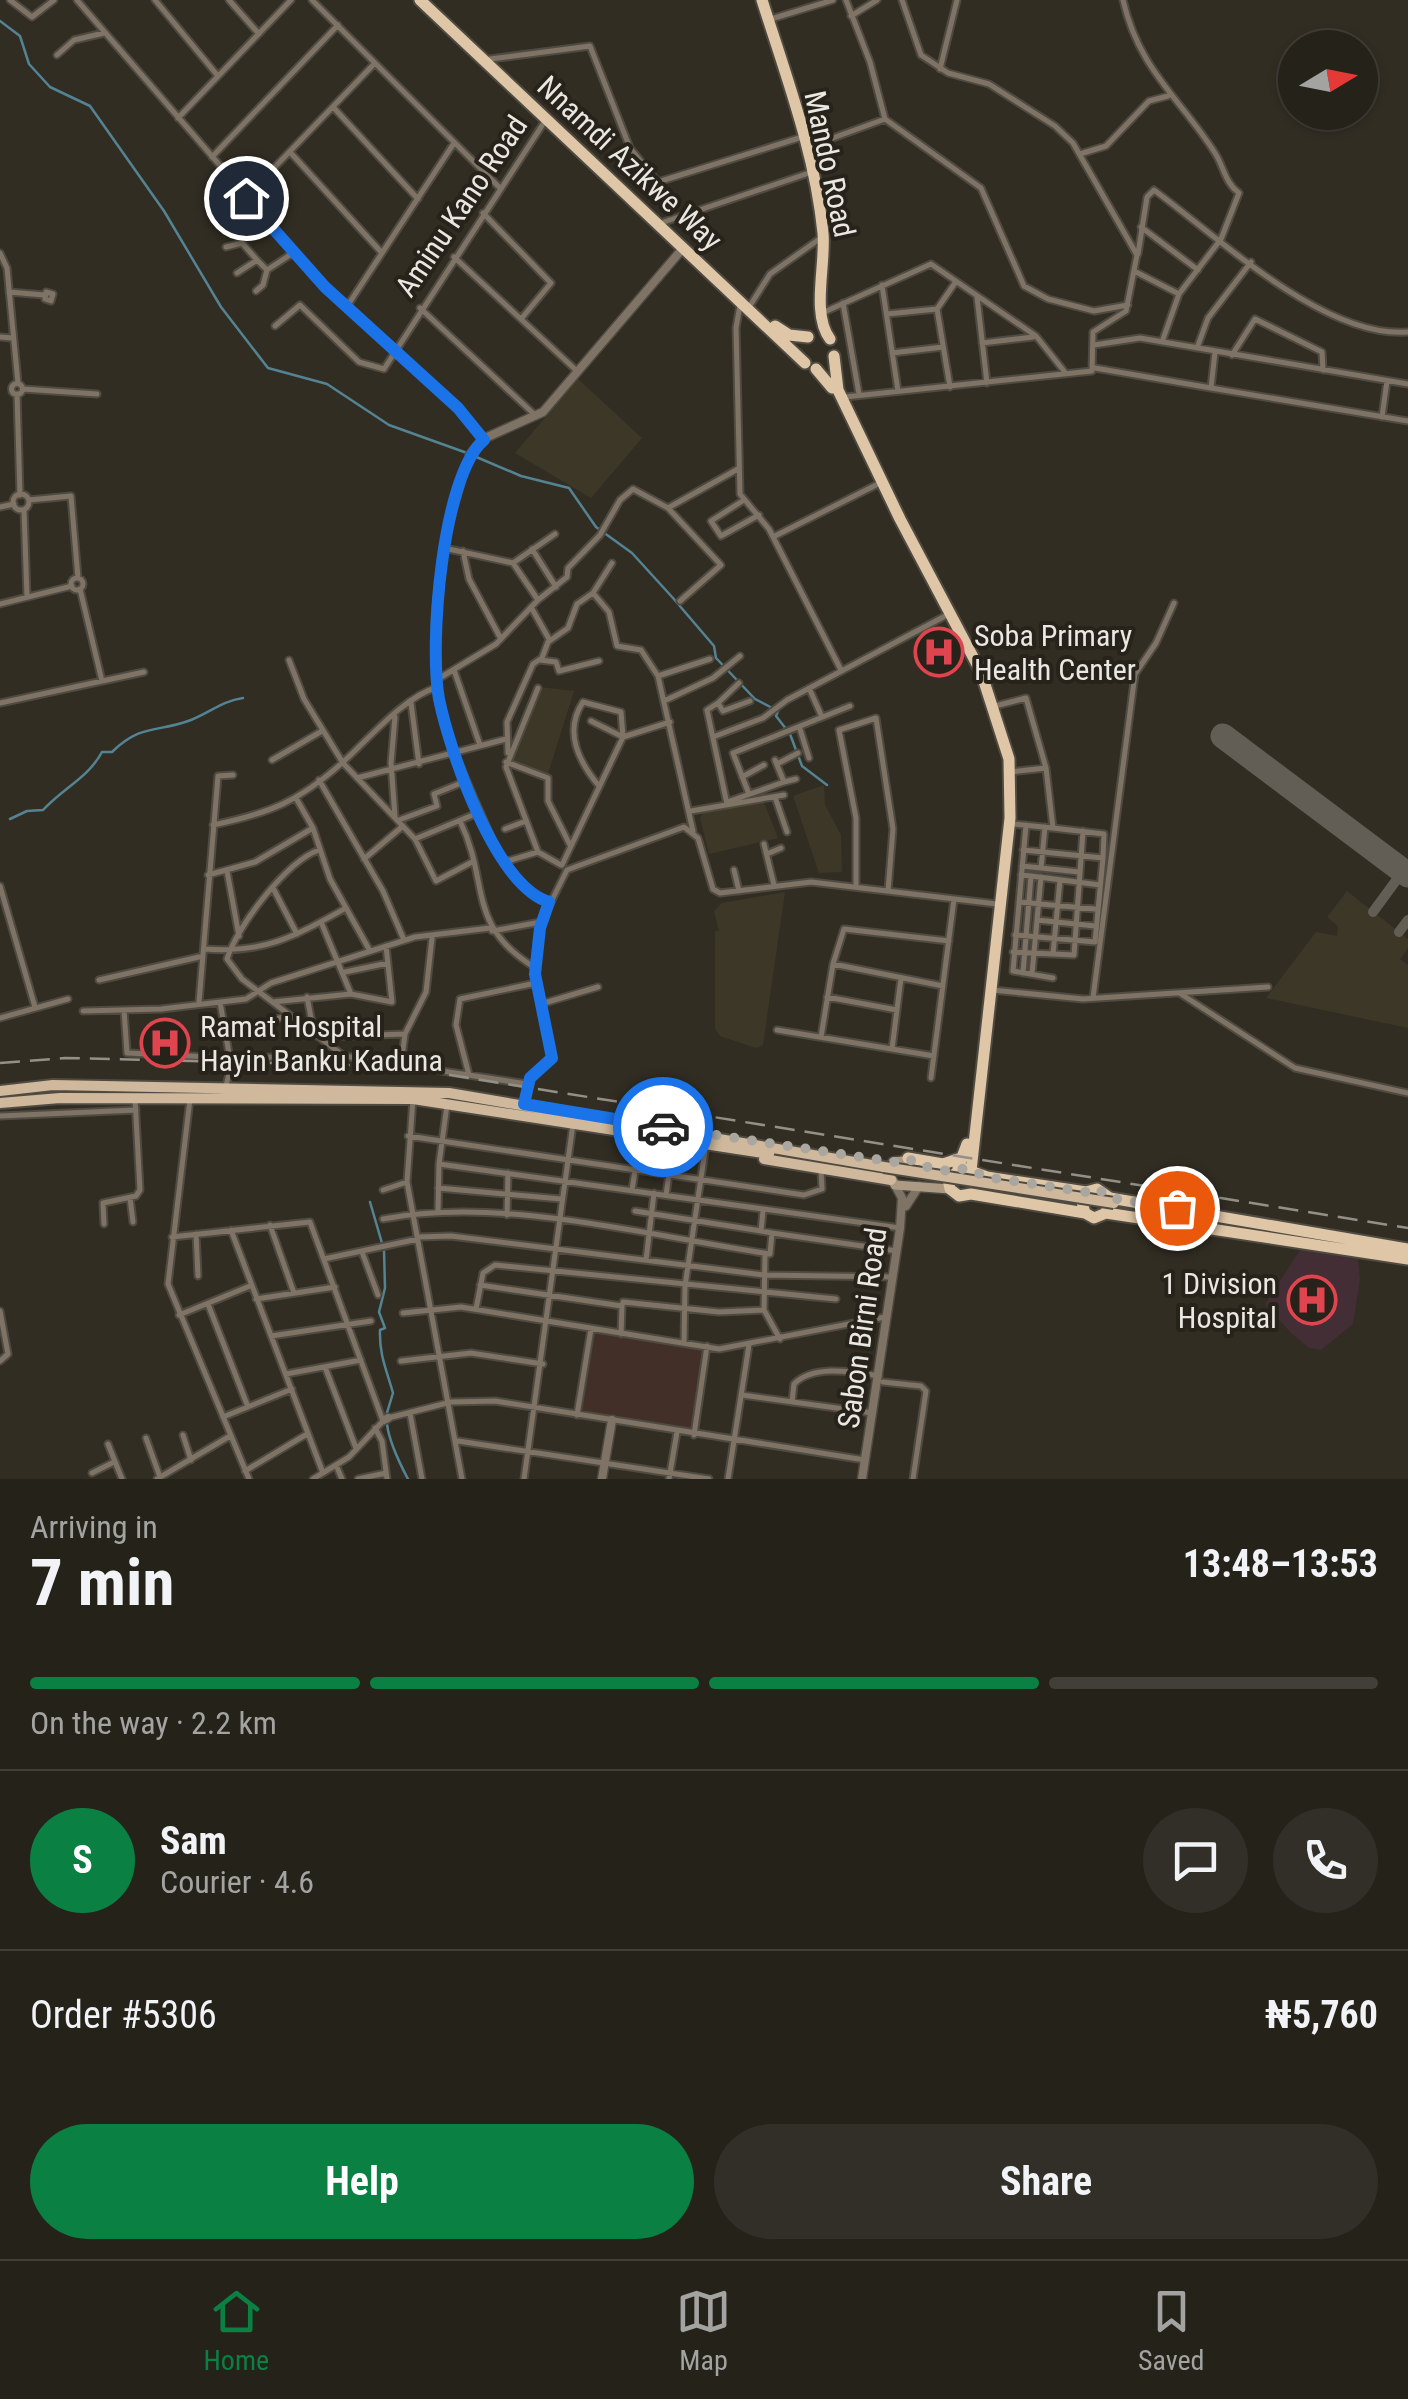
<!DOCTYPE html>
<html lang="en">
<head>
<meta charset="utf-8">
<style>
  body { margin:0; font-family:"Roboto Condensed",sans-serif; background:#312f27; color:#f1f3f6; height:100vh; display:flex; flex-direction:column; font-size:38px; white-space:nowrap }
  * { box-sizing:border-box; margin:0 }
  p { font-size:32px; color:#a3a4a2 }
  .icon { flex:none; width:55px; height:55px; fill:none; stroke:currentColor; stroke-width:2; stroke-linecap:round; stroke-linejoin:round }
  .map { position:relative; height:1479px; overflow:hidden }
  .panel { display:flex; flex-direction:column; background:#25221a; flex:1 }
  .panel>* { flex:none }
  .needle { width:65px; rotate:80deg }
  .fabs { position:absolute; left:1278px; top:30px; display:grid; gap:20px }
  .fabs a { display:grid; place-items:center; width:100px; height:100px; border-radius:50%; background:#25221a; box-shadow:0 2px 8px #0004,0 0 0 2px #423f39; font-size:50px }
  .pin { position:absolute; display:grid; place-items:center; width:85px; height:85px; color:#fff; margin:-42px; border:5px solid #fff; border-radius:50%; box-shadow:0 2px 10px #0007 }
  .courier { position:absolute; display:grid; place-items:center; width:100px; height:100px; margin:-50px; border:8px solid #1a73e8; border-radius:50%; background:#fff; color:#222; box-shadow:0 2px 12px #0007 }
  .summary em { font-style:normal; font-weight:700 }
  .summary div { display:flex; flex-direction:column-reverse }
  .summary { display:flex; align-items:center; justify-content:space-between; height:170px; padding:0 30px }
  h1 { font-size:65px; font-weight:700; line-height:75px }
  .bar { display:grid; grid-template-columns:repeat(4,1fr); gap:15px 10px; align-content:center; height:120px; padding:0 30px }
  .bar i { height:12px; border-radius:8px; background:#423f39 }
  .bar .selected { background:#0b8043 }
  .bar p { grid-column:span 4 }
  .line { display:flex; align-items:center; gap:25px; padding:0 30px; border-top:2px solid #423f39 }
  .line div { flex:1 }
  .round { display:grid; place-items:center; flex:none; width:105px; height:105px; border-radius:52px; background:#312f27 }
  .button { display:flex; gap:20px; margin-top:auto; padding:20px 30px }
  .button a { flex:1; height:115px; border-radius:60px; background:#0b8043; color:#fff; font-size:40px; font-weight:700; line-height:115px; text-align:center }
  .button a+a { background:#312f27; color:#f1f3f6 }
  .tab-bar { display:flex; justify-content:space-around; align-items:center; height:140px; border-top:2px solid #423f39; background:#25221a; font-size:28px; color:#a3a4a2 }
  .tab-bar a { display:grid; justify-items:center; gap:5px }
  .tab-bar .selected { color:#0b8043 }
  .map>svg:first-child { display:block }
  .commercial { fill:#423028 }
  .built { fill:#3d3727 }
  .medical { fill:#422e34 }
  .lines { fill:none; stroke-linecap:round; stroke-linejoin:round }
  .stream { stroke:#548393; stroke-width:2.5 }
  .taxiway { stroke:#625e56; stroke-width:10 }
  .runway { stroke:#625e56; stroke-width:25 }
  .minor-casing { stroke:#4f4b42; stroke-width:9 }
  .tertiary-casing { stroke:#4f4b42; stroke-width:11 }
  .secondary-casing { stroke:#4f4b42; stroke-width:12 }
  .primary-casing { stroke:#4f4b42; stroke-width:14 }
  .trunk-casing { stroke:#4f4b42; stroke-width:15 }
  .minor { stroke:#7e7365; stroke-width:5 }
  .tertiary { stroke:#7e7365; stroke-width:8 }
  .secondary { stroke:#ac9a83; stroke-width:9 }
  .primary { stroke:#cfb89b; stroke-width:10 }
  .trunk { stroke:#dfc6a6; stroke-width:11 }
  .rail { stroke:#929088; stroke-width:2.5; stroke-dasharray:20 10; stroke-linecap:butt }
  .primary-bridge-casing { stroke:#4f4b42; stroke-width:14; stroke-linecap:butt }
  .primary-bridge { stroke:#cfb89b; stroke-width:10 }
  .done { stroke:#a9a79f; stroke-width:10; stroke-dasharray:0 18 }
  .route { stroke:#1a73e8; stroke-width:12 }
  .labels { text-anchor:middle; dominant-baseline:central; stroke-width:8; stroke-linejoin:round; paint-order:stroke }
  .street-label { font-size:30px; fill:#eae8e2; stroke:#27231a }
  .poi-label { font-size:30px; fill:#eae8e2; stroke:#27231a; text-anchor:start }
</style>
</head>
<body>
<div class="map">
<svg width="1408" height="1479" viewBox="0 0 1408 1479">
  <rect width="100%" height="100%" fill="#312d23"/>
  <path class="commercial" d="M595 1331 631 1336V1341L632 1337 705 1348 692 1432 582 1412Z"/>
  <path class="built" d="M578 379 642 438 591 498 515 453Z
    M540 687 574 691 547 777 508 761Z
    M824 785 825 805 841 835 842 872 819 873 793 796Z
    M763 800 778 838 709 854 700 818 704 811Z
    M1347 891 1408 939V948L1400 959 1408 965V1028L1266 998 1316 932 1337 936 1338 926 1327 917Z
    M785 892 763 1045 756 1048 720 1036 715 1029V931H719L714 911 722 903Z"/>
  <path class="medical" d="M1300 1250 1358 1259 1360 1279 1353 1324 1321 1350 1309 1348 1291 1333 1265 1304Z"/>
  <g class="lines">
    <path class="stream" d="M0 21 20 36 29 64 50 87 90 106 164 211 221 307 268 368 327 384 389 425 467 453
      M474 456 521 476 569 488 596 527 632 553 673 598 714 646 716 658 755 699 778 711 776 716 790 734 802 766 827 785
      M10 819 27 811 43 810C63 788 88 778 102 752H112C142 723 157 733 191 720 211 712 222 701 243 698
      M370 1202 384 1250 385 1288 379 1312 385 1328 380 1330C379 1355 387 1371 393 1393L386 1416
      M387 1424C389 1441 400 1464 408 1479"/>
    <path class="taxiway" d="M1373 912 1403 871
      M1399 932 1408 920"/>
    <path class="runway" d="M1223 736 1408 875"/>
    <g class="minor-casing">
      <path id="minor" d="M10 0 32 17 54 0
        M77 0 325 287 458 408 483 439
        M155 0 218 76
        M229 0 259 34
        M312 0 500 188
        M846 0 870 62 885 119 981 188 1024 286 1048 299 1094 311 1128 305
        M1123 0C1139 70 1180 98 1215 153 1224 167 1225 183 1239 193L1221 239 1179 294 1162 342
        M851 16 877 0
        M771 19 833 0
        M57 55 74 40 104 33
        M490 59 590 46 630 148 658 182 799 138
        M940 69 957 0
        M333 107 418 199
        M178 118 291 0
        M808 147 885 119
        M290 152 382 253
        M1080 154 1106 146 1149 101 1168 96
        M212 157 338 25
        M246 197 375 63
        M483 213 551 283 521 319
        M664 222 809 173
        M1141 227 1198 270
        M226 247 242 243 257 260 237 273
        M0 253 7 268 18 383
        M1138 254 1147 197 1154 190C1219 238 1325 339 1408 332
        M454 257 577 371
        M257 260 267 270 293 253
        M1136 272 1179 294
        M882 285 898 391
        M256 291 263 285 267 270
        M9 292 44 295
        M46 292 53 294 51 301 45 299Z
        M977 297 987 383
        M843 303 859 394
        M751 304 770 274 818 240
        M740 305 736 328 740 494 769 529 841 670
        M346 308 454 143
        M420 308 535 415
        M822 313 931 264 1036 336 1064 371
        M887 314 937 309
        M275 326 300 305 359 362 384 369 545 121
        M0 337 12 338
        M982 343 1033 337
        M1094 345 1140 338 1408 384
        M1197 348 1208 318 1251 262
        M892 353 943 347
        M1232 355 1255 319 1322 352 1323 370
        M1095 368 1211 388 1215 352
        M11.5 389a5.5 5.5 0 1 1 11 0a5.5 5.5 0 1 1-11 0Z
        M950 387 937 309 955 283
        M1211 388 1408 421
        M23 389 97 394
        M17 394 20 495
        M845 397 1092 371 1093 332 1126 311 1137 255 1073 143 1055 126 989 84 948 73 921 55 902 0
        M1382 417 1387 381
        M470 455C445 529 425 618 439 698 447 740 467 782 484 821 497 852 515 892 549 902
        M13 502a8 8 0 1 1 16 0a8 8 0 1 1-16 0Z
        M29 500 71 496 78 578
        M744 500 711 521 721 536 759 515
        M0 507 14 504
        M668 508 738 469
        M24 510 27 597
        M773 537 878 484
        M444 548 513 563 555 534
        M532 549 556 587
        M463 551 469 579 501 639
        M513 563 538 600
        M71 584a6 6 0 1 1 12 0a6 6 0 1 1-12 0Z
        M80 589 102 681
        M593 593 609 612 617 646 641 650 658 676 693 831
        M0 604 72 586
        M531 607 549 639
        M289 660 304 699 343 763 415 839 436 881 474 861
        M540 660 556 662 559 671 599 661
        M454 670 480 745
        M658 676 710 659
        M438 679 496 644 538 600 567 577 568 568 600 535 620 500 633 489 668 508 721 565 680 601
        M538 688 506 767 538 852
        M809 688 822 717
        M664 701 713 678 740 656
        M0 703 144 672
        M411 703 419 764
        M718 703 739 683
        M995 706 1026 698 1046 768 1053 828 1013 824
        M395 717 391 763 395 817
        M591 721 623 737 670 722
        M800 729 809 758
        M713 737 763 718 787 700 947 615
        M508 753 507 722 533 664 542 658 548 642 568 628 577 604 593 593 612 563
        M272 760 322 731
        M506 762 548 778V801L570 845
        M777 764 798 753
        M1010 772 1046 768
        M742 777 764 765
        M357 778 506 739
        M319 780 383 891 404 940
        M784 782 796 779
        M749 794 733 753 850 706
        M775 797 787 832
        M296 798 313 828 330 879 370 951
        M730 801 784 782 775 760
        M727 804 707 710 718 703 723 711 750 701
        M691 811 784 795
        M399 820 437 806 434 794 466 781
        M460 821C490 883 466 925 534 967
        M213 825C270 813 298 802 342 763 369 739 403 697 438 687
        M1026 825 1013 971 1053 978
        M1053 828 1104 834 1103 858
        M505 829 526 821
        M415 839 480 812
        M764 844 774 885
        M319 850C287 861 237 926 227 959L242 979 344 1056 527 1084
        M767 854 781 848
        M364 859 403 826
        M504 862 538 852 561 865
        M562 865 623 737 621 712 583 702C563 732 579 762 599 786
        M1022 866 1079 872
        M1041 868 1045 827
        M734 870 739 891
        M227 871 239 936
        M208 875 255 862 313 828
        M1021 875 1031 876 1023 973
        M1031 876 1100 885
        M0 886 35 1007
        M856 887V818L839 730 876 718 893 829 888 891
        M273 888 297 934
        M1019 902 1095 909
        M1037 920 1095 926
        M321 922 351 994
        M492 931 541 922
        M1015 935 1095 942 1103 858 1023 850
        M204 949C265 954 295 936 346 908
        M1013 952 1074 955 1083 831
        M1053 954 1060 880
        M833 964 943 986
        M345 972 388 963
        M1032 974 1041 877
        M99 980 199 957
        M992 990 1083 999 1268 987
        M1181 994 1295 1068 1408 1093
        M307 997 314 1033
        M827 997 897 1010
        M1093 998 1135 674 1156 643 1174 603
        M199 1002 218 776 233 775
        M220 1002 231 1065 226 1086
        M273 1002 351 994 392 1002 386 946
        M541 1004 598 987
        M124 1010 127 1053 231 1058 344 1056
        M83 1011 161 1009 246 999 271 983 415 937 490 928
        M0 1018 68 999
        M777 1030 934 1056
        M227 1034 286 1016
        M323 1037 404 1034
        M821 1037 833 964 844 929 949 941
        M892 1049 901 978
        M401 1064 405 1034 426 992 432 938
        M469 1075 456 1025 460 999 536 983
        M931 1078 954 899
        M190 1099 168 1284 249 1479
        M413 1099 407 1182 462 1479
        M523 1104 530 1078 552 1058 535 968 541 922 567 870 575 867 684 827 698 838 713 889 720 893 811 882 997 904
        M0 1116 136 1110
        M408 1136 804 1195 822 1189 821 1171
        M439 1164 900 1228
        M438 1188 561 1199
        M383 1190 407 1182
        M632 1190 641 1134
        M666 1195 669 1174
        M130 1198 133 1222
        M438 1211 439 1164 447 1105
        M635 1211 761 1231
        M507 1215 508 1173
        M383 1219C504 1196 648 1236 770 1254L772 1233 761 1231 763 1211
        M104 1224 103 1203 136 1196 140 1190 135 1099
        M270 1225 294 1293
        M231 1230 323 1473
        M772 1233 897 1251
        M196 1234 198 1276
        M172 1237 310 1222 383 1421
        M418 1237 451 1236 764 1275 893 1277
        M362 1252 378 1295
        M765 1253 764 1310 780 1339
        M324 1259 418 1239
        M646 1260 654 1193
        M480 1285 622 1306 621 1334
        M256 1299 335 1287
        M208 1304 248 1407
        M622 1306 623 1302 719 1312 764 1310
        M476 1309 483 1273 495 1265 836 1299
        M0 1311 8 1354 0 1361
        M403 1313 461 1307 719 1349 885 1317
        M179 1315 250 1286
        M271 1336 371 1321
        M684 1342 685 1286 706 1144
        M401 1361 471 1353 543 1364
        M325 1367 356 1448
        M286 1374 361 1360
        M883 1382 921 1386 926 1391 913 1479
        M742 1395 873 1413
        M792 1402 794 1384C814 1364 853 1372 879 1376
        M410 1413 422 1479
        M577 1415 591 1329
        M223 1417 292 1389
        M388 1418 451 1402 495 1401 865 1460
        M375 1428 382 1441 387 1479
        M183 1435 191 1460
        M694 1435 707 1346
        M146 1438 160 1477
        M458 1441 709 1479
        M108 1444 122 1479
        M336 1465 342 1479
        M245 1471 307 1434
        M92 1473 114 1462
        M157 1479 230 1436
        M313 1479 349 1457 384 1420
        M358 1479 386 1473
        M524 1479 573 1124
        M669 1479 677 1432
        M728 1479 749 1345"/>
    </g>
    <g class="tertiary-casing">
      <path id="tertiary" d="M470 455 483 439 543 412 684 247
        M906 1206 919 1186
        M384 1420 388 1418
        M602 1479 612 1420
        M862 1479 900 1228 902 1198 895 1185"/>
    </g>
    <g class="secondary-casing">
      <path id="secondary" d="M913 1160 893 1162 889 1174 895 1185 950 1189"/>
    </g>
    <g class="primary-casing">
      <path id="primary" d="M0 1091 53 1085 449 1093 884 1167
        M0 1103 60 1098 413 1099 769 1154
        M764 1159 891 1180"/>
    </g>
    <g class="trunk-casing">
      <path id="trunk" d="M420 0 805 363
        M762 0C786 76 815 153 823 233 826 264 811 314 830 339
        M775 326 789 335 808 337
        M834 356 838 390 900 519 981 672 1009 759 1010 818 971 1171
        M816 369 832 388
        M908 1158 943 1164 961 1158
        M958 1168 967 1144
        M1110 1198 1408 1249
        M1085 1213 971 1194 959 1196 950 1189 948 1179 962 1168 987 1177 1086 1192 1097 1189 1110 1198 1106 1213 1094 1218 1085 1213 1082 1202 1086 1192
        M1106 1213 1408 1259"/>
    </g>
    <use href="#minor" class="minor"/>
    <use href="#tertiary" class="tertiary"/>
    <use href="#secondary" class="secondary"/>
    <use href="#primary" class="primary"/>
    <use href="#trunk" class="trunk"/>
    <path class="rail" d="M0 1063 65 1058 394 1066 1408 1228"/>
    <g class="primary-bridge-casing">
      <path id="primary-bridge" d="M884 1167 1114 1203"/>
    </g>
    <use href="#primary-bridge" class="primary-bridge"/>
  </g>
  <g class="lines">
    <path class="done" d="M663 1127 894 1162 908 1158 918 1165 953 1172 966 1168 987 1177 1086 1192 1097 1188 1110 1198 1177 1208"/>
    <path class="route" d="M246 198 325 287 458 408 484 440C442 475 429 645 439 699 450 752 495 885 549 902L540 928 535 974 552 1058 530 1078 524 1104 663 1127"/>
  </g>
  <defs>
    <g id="hospital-ring" transform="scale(2.5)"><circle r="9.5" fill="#27231a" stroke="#e0444e" stroke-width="1.5"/><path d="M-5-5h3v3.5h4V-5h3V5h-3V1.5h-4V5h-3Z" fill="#e0444e"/></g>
  </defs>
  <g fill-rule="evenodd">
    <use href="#hospital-ring" x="939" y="652"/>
    <use href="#hospital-ring" x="165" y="1043"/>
    <use href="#hospital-ring" x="1312" y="1300"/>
  </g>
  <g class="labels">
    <g class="street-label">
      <text transform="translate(630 163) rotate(43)">Nnamdi Azikwe Way</text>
      <text transform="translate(830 164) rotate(78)">Mando Road</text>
      <text transform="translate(461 206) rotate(-56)">Aminu Kano Road</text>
      <text transform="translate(862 1328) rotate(-82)">Sabon Birni Road</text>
    </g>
    <g class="poi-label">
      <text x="974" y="635">Soba Primary<tspan x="974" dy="34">Health Center</tspan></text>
      <text x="200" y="1026">Ramat Hospital<tspan x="200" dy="34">Hayin Banku Kaduna</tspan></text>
      <text x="1277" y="1283" text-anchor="end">1 Division<tspan x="1277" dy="34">Hospital</tspan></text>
    </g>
  </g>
</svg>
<div class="fabs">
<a><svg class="needle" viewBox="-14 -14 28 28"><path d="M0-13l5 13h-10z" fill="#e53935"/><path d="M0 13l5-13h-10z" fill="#a3a4a2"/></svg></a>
</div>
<div class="pin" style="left:1177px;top:1208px;background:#ea580c"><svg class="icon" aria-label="bag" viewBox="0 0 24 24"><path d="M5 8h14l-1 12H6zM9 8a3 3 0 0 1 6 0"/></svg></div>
<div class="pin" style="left:246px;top:198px;background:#1f2937"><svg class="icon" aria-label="home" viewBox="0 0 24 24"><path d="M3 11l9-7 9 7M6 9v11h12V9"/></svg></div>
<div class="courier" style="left:663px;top:1127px"><svg class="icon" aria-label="car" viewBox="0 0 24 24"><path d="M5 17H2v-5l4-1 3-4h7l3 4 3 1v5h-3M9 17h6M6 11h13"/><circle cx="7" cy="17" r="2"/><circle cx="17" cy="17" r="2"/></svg></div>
</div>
<section class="panel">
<div class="summary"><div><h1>7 min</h1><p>Arriving in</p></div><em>13:48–13:53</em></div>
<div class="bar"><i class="selected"></i><i class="selected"></i><i class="selected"></i><i></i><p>On the way · 2.2 km</p></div>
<div class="line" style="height:180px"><b class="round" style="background:#0b8043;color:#fff">S</b><div><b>Sam</b><p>Courier · 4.6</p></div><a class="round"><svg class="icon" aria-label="chat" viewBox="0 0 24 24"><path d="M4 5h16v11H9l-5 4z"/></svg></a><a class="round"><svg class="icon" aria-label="phone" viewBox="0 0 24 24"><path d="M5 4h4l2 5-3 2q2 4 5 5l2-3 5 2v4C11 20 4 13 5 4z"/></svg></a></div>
<div class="line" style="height:130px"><div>Order #5306</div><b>₦5,760</b></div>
<div class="button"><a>Help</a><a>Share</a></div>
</section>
<nav class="tab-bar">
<a class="selected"><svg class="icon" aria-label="home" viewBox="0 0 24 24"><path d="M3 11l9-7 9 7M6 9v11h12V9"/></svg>Home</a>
<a><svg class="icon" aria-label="map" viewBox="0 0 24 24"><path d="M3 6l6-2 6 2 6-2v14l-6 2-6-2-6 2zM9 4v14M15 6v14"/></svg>Map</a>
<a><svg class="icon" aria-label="saved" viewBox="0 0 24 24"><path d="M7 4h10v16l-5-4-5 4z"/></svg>Saved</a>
</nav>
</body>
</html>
